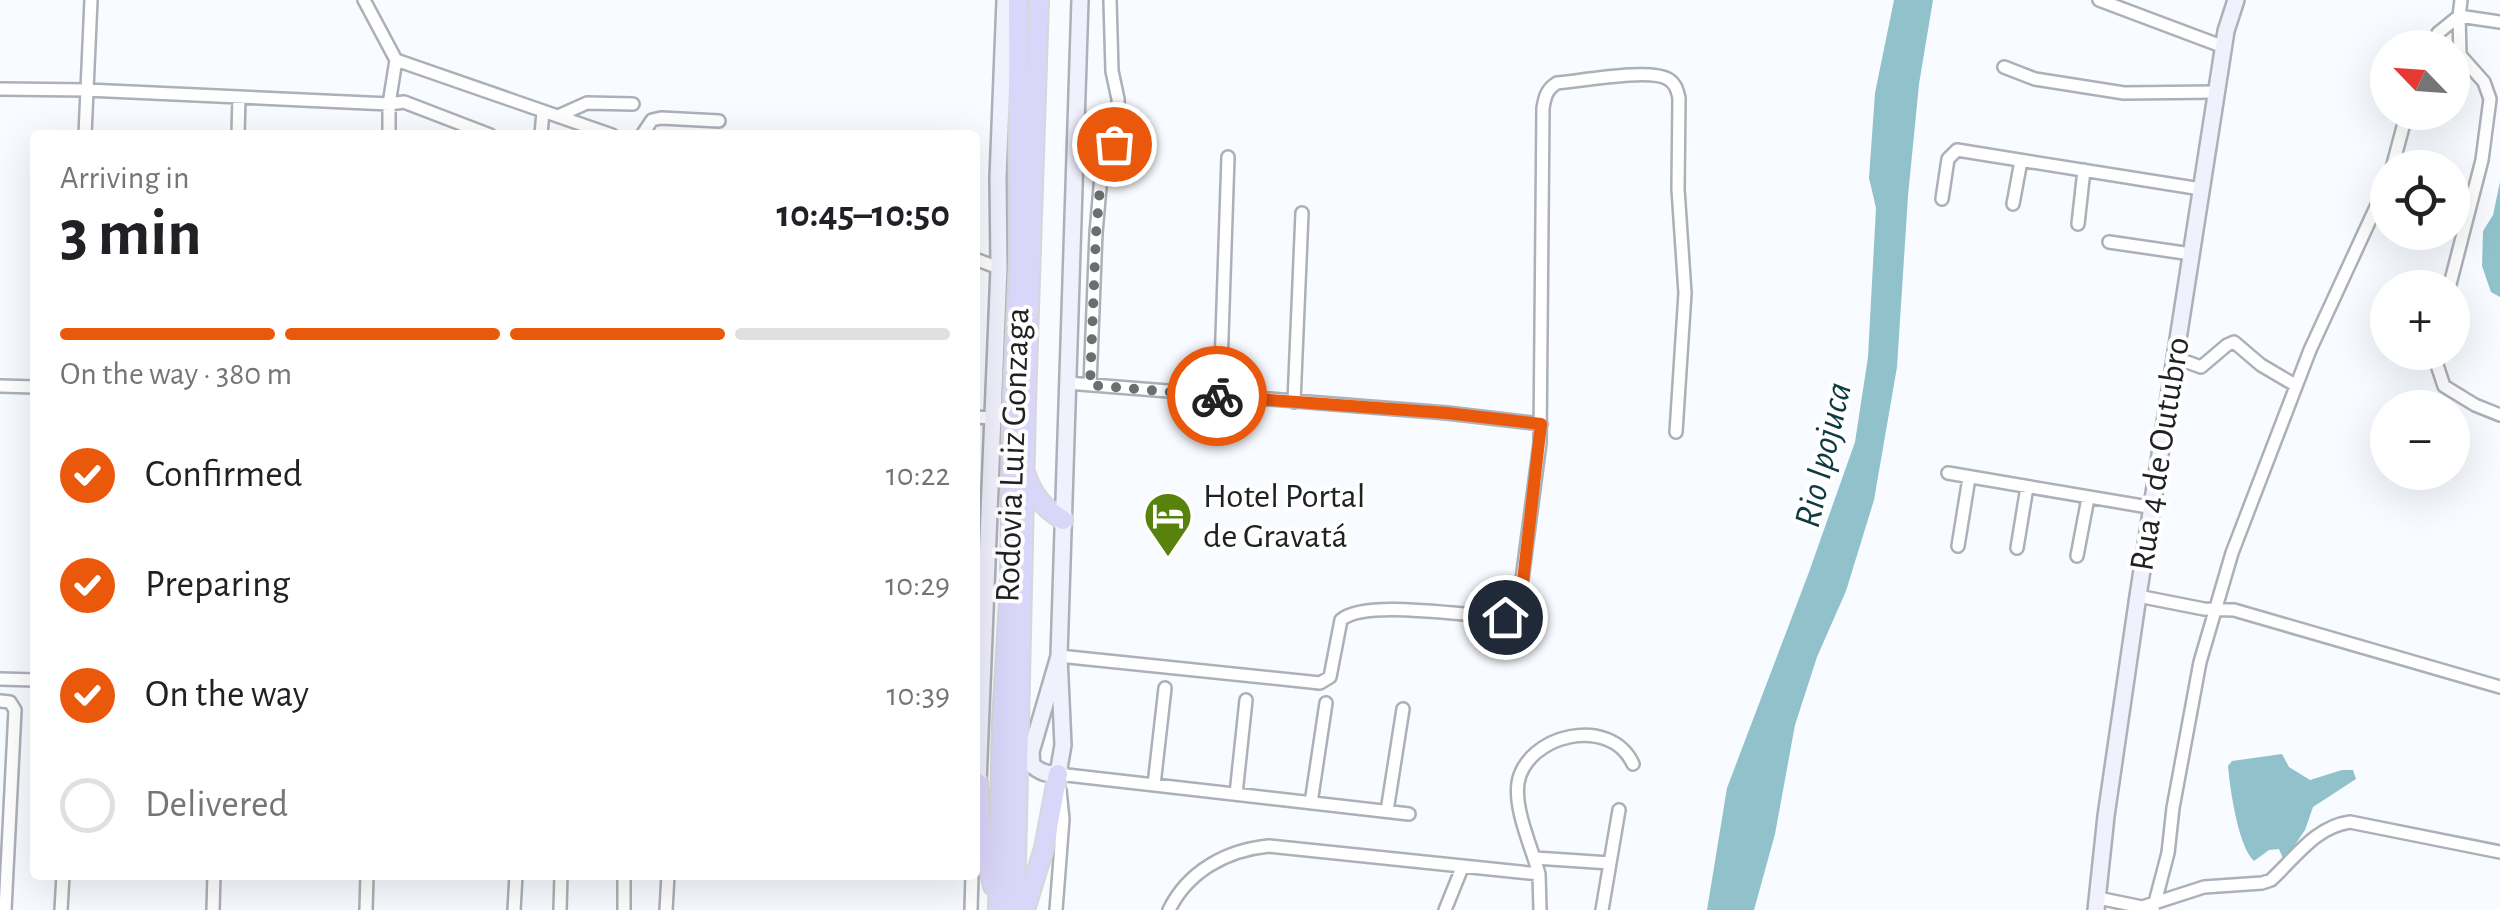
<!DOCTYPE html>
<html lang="en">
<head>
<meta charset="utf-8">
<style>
  body { margin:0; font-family:"Alegreya Sans",sans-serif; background:#f2f2f2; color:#202124; height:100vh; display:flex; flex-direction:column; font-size:38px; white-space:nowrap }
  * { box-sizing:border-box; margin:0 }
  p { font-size:32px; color:#757577 }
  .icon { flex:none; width:55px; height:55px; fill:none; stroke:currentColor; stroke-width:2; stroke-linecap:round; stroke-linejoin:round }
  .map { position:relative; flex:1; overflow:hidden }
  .side { position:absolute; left:30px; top:130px; width:950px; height:750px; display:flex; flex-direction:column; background:#fff; border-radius:10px; box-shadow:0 10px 40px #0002 }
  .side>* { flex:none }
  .needle { width:65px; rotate:295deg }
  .controls { position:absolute; left:2370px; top:30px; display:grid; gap:20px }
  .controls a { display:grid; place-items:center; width:100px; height:100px; border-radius:50%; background:#fff; box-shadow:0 10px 40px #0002; font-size:50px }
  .pin { position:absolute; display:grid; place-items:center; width:85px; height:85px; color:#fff; margin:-42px; border:5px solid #fff; border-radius:50%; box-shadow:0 2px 10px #0007 }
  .courier { position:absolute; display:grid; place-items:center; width:100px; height:100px; margin:-50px; border:8px solid #ea580c; border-radius:50%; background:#fff; color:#222; box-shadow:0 2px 12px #0007 }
  .head em { font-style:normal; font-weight:700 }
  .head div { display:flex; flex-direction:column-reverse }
  .head { display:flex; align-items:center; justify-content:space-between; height:170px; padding:0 30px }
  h1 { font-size:65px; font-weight:700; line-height:75px }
  .bar { display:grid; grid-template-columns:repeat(4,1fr); gap:15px 10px; align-content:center; height:120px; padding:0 30px }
  .bar i { height:12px; border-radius:8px; background:#e0e0e0 }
  .bar .selected { background:#ea580c }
  .bar p { grid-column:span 4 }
  ol { padding:0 30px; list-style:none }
  li { display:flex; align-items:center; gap:30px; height:110px }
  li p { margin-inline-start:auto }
  li .icon { padding:10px; border-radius:50%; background:#ea580c; color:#fff; stroke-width:4 }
  li:last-child { color:#757577 }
  li i { width:55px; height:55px; border:5px solid #e0e0e0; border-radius:50% }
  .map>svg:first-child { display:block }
  .water { fill:#91c2cb }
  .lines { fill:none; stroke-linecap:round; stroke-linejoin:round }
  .minor-casing { stroke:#acb0b7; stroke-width:16 }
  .secondary-casing { stroke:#acb0b7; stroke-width:20 }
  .trunk-casing { stroke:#d7d7d7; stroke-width:22 }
  .minor { stroke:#fff; stroke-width:11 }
  .secondary { stroke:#f1f0fd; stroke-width:15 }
  .trunk { stroke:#dad6fa; stroke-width:18 }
  .done { stroke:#6c6d70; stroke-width:10; stroke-dasharray:0 18 }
  .route { stroke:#ea580c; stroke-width:12 }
  .labels { text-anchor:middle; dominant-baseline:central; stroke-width:8; stroke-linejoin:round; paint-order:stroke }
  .street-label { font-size:35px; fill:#202123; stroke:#fff }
  .poi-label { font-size:35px; fill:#202123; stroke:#fff; text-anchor:start }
  .water-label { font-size:38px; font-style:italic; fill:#0d3b42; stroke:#fff }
</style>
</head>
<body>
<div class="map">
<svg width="2500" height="910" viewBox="0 0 2500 910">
  <rect width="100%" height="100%" fill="#f8fbff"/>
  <path class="water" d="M1894 0H1933L1919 84 1908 196 1897 367 1874 500 1846 591 1817 657 1795 725 1775 834 1754 910H1707L1727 788 1809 572 1855 442 1868 357 1876 208 1869 178 1875 93Z
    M2500 182V297L2491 292 2482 266 2483 231 2493 215Z
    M2282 754 2289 767 2310 780 2342 770H2353L2356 779 2313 807 2305 830 2284 861 2279 849 2269 850 2254 861C2238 846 2230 789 2228 766L2232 761Z"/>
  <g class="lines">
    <g class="minor-casing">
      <path id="minor" d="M364 0 396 60
        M2099 0 2224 47
        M2459 16 2500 22
        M2432 48 2438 33 2459 16
        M396 60 612 135
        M2004 67 2035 79 2124 93 2217 92
        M0 89 87 90 389 104 404 102 490 135
        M558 116 587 103 633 104
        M85 135 91 0
        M238 135 239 97
        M389 135V104L396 60
        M541 135 543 111
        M642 135 652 120 661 118 719 121
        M2392 168 2407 112
        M1942 199 1948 159 1957 150 2201 189
        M2013 204 2021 161
        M2078 224 2084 170
        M2109 242 2191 254
        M975 259 999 268
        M2449 288 2482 160 2490 99 2484 82 2460 55 2459 16 2461 0
        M2438 352 2437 365 2444 386 2475 405 2500 415
        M2176 358 2201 367 2227 345 2234 342 2261 365 2295 385
        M1067 383 1447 413 1541 424
        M1090 385 1096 233 1101 176 1119 124 1118 99 1112 71 1110 0
        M0 386 35 387
        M1220 396 1228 157
        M1294 402 1302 213
        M975 417 992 418
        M1948 473 2154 508
        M1958 546 1969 478
        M2017 548 2027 487
        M2077 556 2088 498
        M2138 596 2204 609 2234 610 2500 687
        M1059 656 1320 683 1330 677 1341 620C1365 598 1470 617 1505 617L1513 616 1518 610 1540 443 1543 108C1545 96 1547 89 1557 83 1581 81 1650 68 1668 79 1676 84 1677 90 1679 98L1678 189 1685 293 1676 432
        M0 679 35 680
        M0 701 10 702 15 710 5 910
        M1058 774 1409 814
        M1154 785 1165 688
        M1236 794 1246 700
        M1311 803 1326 703
        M1387 811 1403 709
        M1535 858 1610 863
        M1539 874C1532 848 1514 810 1518 783 1526 735 1610 714 1633 764
        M2098 898 2142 907 2204 887 2262 883 2271 880C2296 857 2315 827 2350 822L2500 852
        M61 910 63 875
        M213 910 214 875
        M366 910 367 875
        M514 910 516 875
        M560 910 561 875
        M624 910V875
        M666 910 668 875
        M971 910 972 875
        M1056 910 1063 819 1060 790
        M1169 910C1188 871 1227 850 1269 846L1539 874 1540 910
        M1445 910 1462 868
        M1602 910 1619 810
        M2153 910 2168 853 2173 808 2200 662 2232 553 2310 350 2388 181"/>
    </g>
    <g class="secondary-casing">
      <path id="secondary" d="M1059 656 1031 752 1032 765C1041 773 1047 774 1058 774L1063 745 1059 656 1080 0
        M978 783 999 268 998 178 1005 0
        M2096 910 2106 816 2138 596 2226 31 2236 0"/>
    </g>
    <g class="trunk-casing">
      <path id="trunk" d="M1026 475C1033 496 1045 509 1063 520
        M978 783 982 840 993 886
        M998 910 1002 722 1010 584 1012 416 1019 262 1018 0
        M1015 910 1026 403 1039 0
        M1025 910 1044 848 1058 774"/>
    </g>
    <use href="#minor" class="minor"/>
    <use href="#secondary" class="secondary"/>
    <use href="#trunk" class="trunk"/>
  </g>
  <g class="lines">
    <path class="done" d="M1114 144 1101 176 1096 234 1090 385 1217 396"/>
    <path class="route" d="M1217 396 1447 413 1541 424 1521 598 1518 610 1512 616 1505 617"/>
  </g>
  <defs>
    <g id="hotel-pin" transform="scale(2.5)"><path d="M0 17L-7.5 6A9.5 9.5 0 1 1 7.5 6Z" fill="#57830d" stroke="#fff"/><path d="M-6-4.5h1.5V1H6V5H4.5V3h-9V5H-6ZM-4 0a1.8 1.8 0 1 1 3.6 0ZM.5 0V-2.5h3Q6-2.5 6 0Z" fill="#fff"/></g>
  </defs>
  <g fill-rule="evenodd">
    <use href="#hotel-pin" x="1168" y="516"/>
  </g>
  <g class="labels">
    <g class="street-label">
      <text transform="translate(2160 454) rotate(-81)">Rua 4 de Outubro</text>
      <text transform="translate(1013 455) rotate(-88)">Rodovia Luiz Gonzaga</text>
    </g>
    <g class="poi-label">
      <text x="1203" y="496">Hotel Portal<tspan x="1203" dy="40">de Gravatá</tspan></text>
    </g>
    <g class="water-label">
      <text transform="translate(1824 455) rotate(-77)">Rio Ipojuca</text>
    </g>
  </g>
</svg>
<div class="controls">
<a><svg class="needle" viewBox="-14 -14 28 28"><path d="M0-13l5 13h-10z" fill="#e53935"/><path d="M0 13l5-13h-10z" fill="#757577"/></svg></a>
<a><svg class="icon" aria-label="locate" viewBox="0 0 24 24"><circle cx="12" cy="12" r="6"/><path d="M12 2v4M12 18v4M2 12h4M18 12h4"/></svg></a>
<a>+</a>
<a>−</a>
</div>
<div class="pin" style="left:1114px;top:144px;background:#ea580c"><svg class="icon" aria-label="bag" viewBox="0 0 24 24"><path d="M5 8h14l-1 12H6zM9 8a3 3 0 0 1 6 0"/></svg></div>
<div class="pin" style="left:1505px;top:617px;background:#1f2937"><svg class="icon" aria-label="home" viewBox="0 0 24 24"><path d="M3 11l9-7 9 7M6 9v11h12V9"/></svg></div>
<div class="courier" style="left:1217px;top:396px"><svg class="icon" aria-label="bike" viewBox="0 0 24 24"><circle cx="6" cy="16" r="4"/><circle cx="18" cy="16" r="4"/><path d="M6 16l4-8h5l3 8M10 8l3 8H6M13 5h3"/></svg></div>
<section class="side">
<div class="head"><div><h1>3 min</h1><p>Arriving in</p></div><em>10:45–10:50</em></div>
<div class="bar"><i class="selected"></i><i class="selected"></i><i class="selected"></i><i></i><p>On the way · 380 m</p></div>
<ol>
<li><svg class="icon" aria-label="check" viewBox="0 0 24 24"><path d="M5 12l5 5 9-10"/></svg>Confirmed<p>10:22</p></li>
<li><svg class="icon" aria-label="check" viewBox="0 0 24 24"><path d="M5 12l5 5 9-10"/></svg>Preparing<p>10:29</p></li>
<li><svg class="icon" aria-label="check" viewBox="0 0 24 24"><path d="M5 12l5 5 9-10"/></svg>On the way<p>10:39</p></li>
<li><i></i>Delivered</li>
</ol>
</section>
</div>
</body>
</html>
